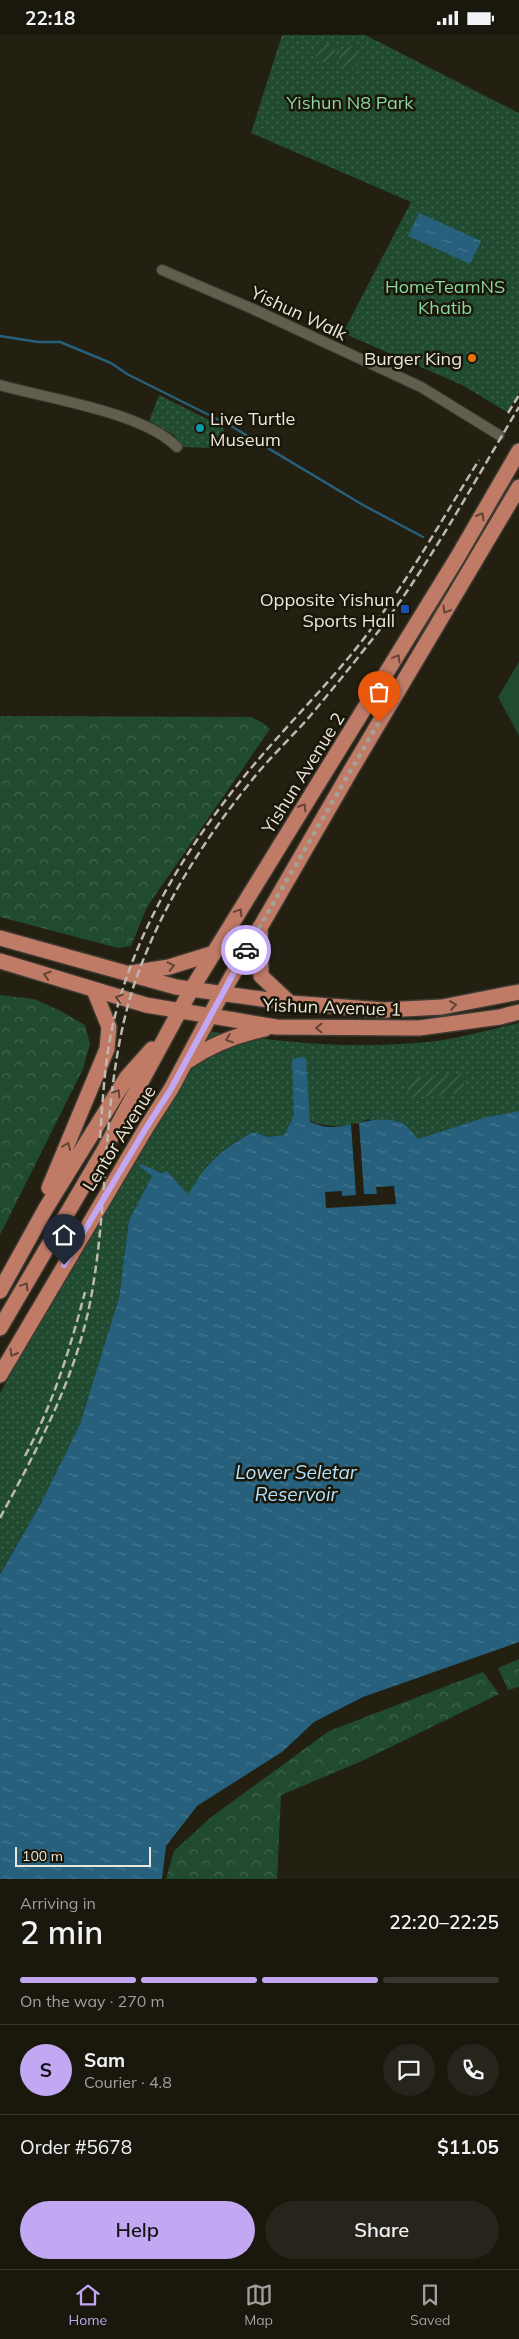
<!DOCTYPE html>
<html lang="en">
<head>
<meta charset="utf-8">
<style>
  body { margin:0; font-family:Mulish,sans-serif; background:#27241b; color:#f1f3f6; height:100vh; display:flex; flex-direction:column; font-size:19px; white-space:nowrap }
  * { box-sizing:border-box; margin:0 }
  p { font-size:16px; color:#9f9f9d }
  .icon { flex:none; width:28px; height:28px; fill:none; stroke:currentColor; stroke-width:2; stroke-linecap:round; stroke-linejoin:round }
  .map { position:relative; height:1844px; overflow:hidden }
  .drawer { display:flex; flex-direction:column; background:#1a170d; flex:1 }
  .drawer>* { flex:none }
  .scale { position:absolute; left:15px; bottom:12px; width:136px; box-sizing:border-box; padding-left:5px; border:2px solid #eae7de; border-top:0; font-size:14px; line-height:18px; white-space:nowrap; color:#eae7de; -webkit-text-stroke:4px #1a1608; paint-order:stroke }
  .pin { position:absolute; display:grid; place-items:center; width:42px; height:42px; color:#fff; margin:-51px -21px; border-radius:50% 50% 50% 0; rotate:-45deg; box-shadow:0 0 5px #0007 }
  .pin .icon { rotate:45deg }
  .courier { position:absolute; display:grid; place-items:center; width:50px; height:50px; margin:-25px; border:4px solid #c2a8f3; border-radius:50%; background:#fff; color:#222; box-shadow:0 1px 6px #0007 }
  .overview em { font-style:normal; font-weight:600 }
  .overview div { display:flex; flex-direction:column-reverse }
  .overview { display:flex; align-items:center; justify-content:space-between; height:85px; padding:0 20px }
  h1 { font-size:32px; font-weight:600; line-height:38px }
  .bar { display:grid; grid-template-columns:repeat(4,1fr); gap:8px 5px; align-content:center; height:60px; padding:0 20px }
  .bar i { height:6px; border-radius:4px; background:#38362e }
  .bar .selected { background:#c2a8f3 }
  .bar p { grid-column:span 4 }
  .line { display:flex; align-items:center; gap:12px; padding:0 20px; border-top:1px solid #38362e }
  .line div { flex:1 }
  .round { display:grid; place-items:center; flex:none; width:52px; height:52px; border-radius:26px; background:#27241b }
  .primary-button { display:flex; gap:10px; margin-top:auto; padding:10px 20px }
  .primary-button a { flex:1; height:58px; border-radius:30px; background:#c2a8f3; color:#111; font-size:20px; font-weight:600; line-height:58px; text-align:center }
  .primary-button a+a { background:#27241b; color:#f1f3f6 }
  .status { display:flex; justify-content:space-between; align-items:center; height:35px; padding:0 25px; background:#1a170d; direction:ltr }
  .status svg { height:14px; fill:currentColor }
  .tab-bar { display:flex; justify-content:space-around; align-items:center; height:70px; border-top:1px solid #38362e; background:#1a170d; font-size:14px; color:#9f9f9d }
  .tab-bar a { display:grid; justify-items:center; gap:2px }
  .tab-bar .selected { color:#c2a8f3 }
  .map>svg:first-child { display:block }
  .grass { fill:#214b31 }
  .forest { fill:url(#forest-crowns) }
  .park { fill:url(#park-dots) }
  .garden { fill:url(#garden-furrows) }
  .water { fill:url(#water-ripples) }
  .pier { fill:#231f11 }
  .lines { fill:none; stroke-linecap:round; stroke-linejoin:round }
  .stream { stroke:#26607d; stroke-width:2.5 }
  .street-casing { stroke:#3d3a32; stroke-width:12 }
  .primary-casing { stroke:#3d3a32; stroke-width:18 }
  .street { stroke:#625e4e; stroke-width:10 }
  .primary { stroke:#c07b67; stroke-width:15 }
  .rail { stroke:#bdb9af; stroke-width:2.5; stroke-dasharray:8 4; stroke-linecap:butt }
  .oneway { stroke:#654333 }
  .done { stroke:#a4a196; stroke-width:5; stroke-dasharray:0 9 }
  .route { stroke:#c2a8f3; stroke-width:6 }
  .food-dot { fill:#e8710a; stroke:#1a1608; stroke-width:2 }
  .culture-dot { fill:#0f9aa8; stroke:#1a1608; stroke-width:2 }
  .transit-dot { fill:#1a4fb4; stroke:#1a1608; stroke-width:2 }
  .labels { text-anchor:middle; dominant-baseline:central; stroke-width:5; stroke-linejoin:round; paint-order:stroke }
  .park-label { font-size:18px; fill:#8ad7a3; stroke:#1a1608 }
  .street-label { font-size:18px; fill:#eae7de; stroke:#1a1608 }
  .poi-label { font-size:18px; fill:#eae7de; stroke:#1a1608; text-anchor:end }
  .water-label { font-size:19px; font-style:italic; fill:#b2e2ff; stroke:#1a1608 }
</style>
</head>
<body>
<div class="status"><b>22:18</b><svg viewBox="0 0 49 12"><path d="M0 12V9h3v3zM5 12V6h3v6zM10 12V3h3v9zM15 12V0h3v12zM26 1h20v11H26zM47 4h2v5h-2z"/></svg></div>
<div class="map">
<svg width="519" height="1844" viewBox="0 0 519 1844">
  <defs>
    <pattern id="forest-crowns" width="20" height="18" patternUnits="userSpaceOnUse" patternTransform="scale(1.25)"><rect width="20" height="18" fill="#214b31"/><path d="M2 6a3 3 0 1 1 6 0M12 15a3 3 0 1 1 6 0" fill="none" stroke="#41654e"/></pattern>
    <pattern id="park-dots" width="8" height="8" patternUnits="userSpaceOnUse" patternTransform="scale(1.25)"><rect width="8" height="8" fill="#214b31"/><path d="M2 2h.1M6 6h.1" fill="none" stroke="#41654e" stroke-width="1.8" stroke-linecap="round"/></pattern>
    <pattern id="garden-furrows" width="10" height="10" patternUnits="userSpaceOnUse" patternTransform="scale(1.25)"><rect width="10" height="10" fill="#214b31"/><path d="M-1 1l2-2M0 10L10 0M9 11l2-2" fill="none" stroke="#41654e"/></pattern>
    <pattern id="water-ripples" width="26" height="14" patternUnits="userSpaceOnUse" patternTransform="scale(1.25)"><rect width="26" height="14" fill="#26607d"/><path d="M2 4q2-2 4 0t4 0M15 11q2-2 4 0t4 0" fill="none" stroke="#46778f"/></pattern>
  </defs>
  <rect width="100%" height="100%" fill="#231f11"/>
  <path class="grass" d="M519 627V701L498 662Z"/>
  <path class="forest" d="M0 681 251 682 263 688 270 694 147 872 131 911 118 913 0 882Z
    M0 960 34 964 59 975 85 990 90 1009 83 1034 0 1200Z
    M519 1624V1652L508 1655 498 1633Z
    M483 1637 499 1659 362 1726 281 1760 277 1844H166L174 1816 210 1783 329 1696Z"/>
  <path class="park" d="M282 0H365L519 78V358L507 377 462 350 343 298 411 167 251 98Z
    M159 360 223 392 228 411 212 413 183 412 174 400 149 386Z
    M519 988V1076L486 1082 418 1104 368 1084C344 1096 318 1091 294 1080L284 1100 268 1102 253 1097C220 1115 206 1127 188 1160L167 1137 161 1138 139 1130 152 1141 129 1185 119 1263 80 1389 40 1470 0 1538V1358L127 1129 207 996C283 1008 360 1015 437 1006 465 1002 492 994 519 988Z"/>
  <path class="garden" d="M315 18a10 10 0 1 1 20 0a10 10 0 1 1-20 0Z
    M339 22a11 11 0 1 1 22 0a11 11 0 1 1-22 0Z
    M463 1038 465 1058 409 1063 407 1043Z"/>
  <path class="water" d="M419 178 481 206 470 229 408 201Z
    M299 1022 306 1023 310 1087C316 1089 323 1092 329 1092 354 1092 377 1078 402 1088 407 1090 413 1099 418 1104L486 1082 519 1076V1607L363 1662 314 1687 282 1717 197 1771 166 1811 162 1844H0V1539L40 1470 80 1389 119 1263 129 1185 152 1141 139 1131 141 1129 161 1138 167 1136 188 1160C206 1127 221 1115 253 1097L268 1102 284 1100 294 1080 292 1025Z"/>
  <path class="pier" d="M359 1088 364 1159H377L376 1152 394 1151 396 1169 326 1173 325 1157 342 1156V1161L356 1160 351 1089Z"/>
  <g class="lines">
    <path class="stream" d="M0 301 38 307H60L111 328 127 339 231 391 363 470 423 502"/>
    <g class="street-casing">
      <path id="street" d="M162 235 253 274 421 352 499 400
        M0 350C49 364 143 377 177 412"/>
    </g>
    <g class="primary-casing">
      <path id="primary" d="M260 892 261 941 290 968
        M0 903 176 952 290 968 384 975 442 972 519 957
        M0 926 146 970 276 992 419 993 500 982 519 977
        M131 938 169 932 214 918
        M188 1026C212 1009 236 1000 265 994
        M49 1153 107 1014 109 992 94 955
        M0 1256 46 1173 127 1042 152 1014
        M0 1293 103 1117 191 955 457 523 519 416
        M0 1340 146 1093 171 1054 221 960 351 735 519 452"/>
    </g>
    <use href="#street" class="street"/>
    <use href="#primary" class="primary"/>
    <path class="rail" d="M508 378 519 360
      M100 1103C103 1061 105 1018 116 977 140 887 189 809 247 738 284 693 326 652 362 606 406 549 441 486 479 425
      M25 1421C53 1369 70 1314 85 1257
      M0 1483C40 1409 80 1335 93 1251 111 1143 101 1031 142 928 168 861 207 801 252 745 270 722 292 702 311 680 330 657 349 634 367 611 425 538 471 452 519 372"/>
  </g>
  <defs><path id="oneway-chevron" d="M-2-3.5L2.5 0L-2 3.5" fill="none" stroke-width="1.6" stroke-linecap="round" stroke-linejoin="round" transform="scale(1.25)"/></defs>
  <g class="oneway">
    <use href="#oneway-chevron" transform="translate(481 481) rotate(-60)"/>
    <use href="#oneway-chevron" transform="translate(446 575) rotate(121)"/>
    <use href="#oneway-chevron" transform="translate(397 623) rotate(-59)"/>
    <use href="#oneway-chevron" transform="translate(303 772) rotate(-58)"/>
    <use href="#oneway-chevron" transform="translate(239 877) rotate(-59)"/>
    <use href="#oneway-chevron" transform="translate(171 931) rotate(-13)"/>
    <use href="#oneway-chevron" transform="translate(47 940) rotate(-163)"/>
    <use href="#oneway-chevron" transform="translate(119 963) rotate(-164)"/>
    <use href="#oneway-chevron" transform="translate(453 970) rotate(-8)"/>
    <use href="#oneway-chevron" transform="translate(319 993) rotate(-180)"/>
    <use href="#oneway-chevron" transform="translate(229 1004) rotate(159)"/>
    <use href="#oneway-chevron" transform="translate(117 1058) rotate(-58)"/>
    <use href="#oneway-chevron" transform="translate(67 1111) rotate(-67)"/>
    <use href="#oneway-chevron" transform="translate(25 1251) rotate(-59)"/>
    <use href="#oneway-chevron" transform="translate(13 1318) rotate(120)"/>
  </g>
  <g class="lines">
    <path class="done" d="M246 915 379 687"/>
    <path class="route" d="M64 1230 146 1093 171 1054 246 915"/>
  </g>
  <circle class="food-dot" cx="472" cy="323" r="5"/>
  <circle class="culture-dot" cx="200" cy="393" r="5"/>
  <rect class="transit-dot" x="400" y="569" width="10" height="10" rx="2.5"/>
  <g class="labels">
    <g class="park-label">
      <text x="350" y="67">Yishun N8 Park</text>
      <text x="445" y="251">HomeTeamNS<tspan x="445" dy="21">Khatib</tspan></text>
    </g>
    <g class="street-label">
      <text transform="translate(299 278) rotate(25)">Yishun Walk</text>
      <text transform="translate(303 738) rotate(-58)">Yishun Avenue 2</text>
      <text transform="translate(332 972) rotate(2)">Yishun Avenue 1</text>
      <text transform="translate(119 1103) rotate(-58)">Lentor Avenue</text>
    </g>
    <g class="poi-label">
      <text x="462" y="323">Burger King</text>
      <text x="210" y="383" text-anchor="start">Live Turtle<tspan x="210" dy="21">Museum</tspan></text>
      <text x="395" y="564">Opposite Yishun<tspan x="395" dy="21">Sports Hall</tspan></text>
    </g>
    <g class="water-label">
      <text x="296" y="1437">Lower Seletar<tspan x="296" dy="22">Reservoir</tspan></text>
    </g>
  </g>
</svg>
<div class="scale">100 m</div>
<div class="pin" style="left:379px;top:687px;background:#ea580c"><svg class="icon" aria-label="bag" viewBox="0 0 24 24"><path d="M5 8h14l-1 12H6zM9 8a3 3 0 0 1 6 0"/></svg></div>
<div class="pin" style="left:64px;top:1230px;background:#1f2937"><svg class="icon" aria-label="home" viewBox="0 0 24 24"><path d="M3 11l9-7 9 7M6 9v11h12V9"/></svg></div>
<div class="courier" style="left:246px;top:915px"><svg class="icon" aria-label="car" viewBox="0 0 24 24"><path d="M5 17H2v-5l4-1 3-4h7l3 4 3 1v5h-3M9 17h6M6 11h13"/><circle cx="7" cy="17" r="2"/><circle cx="17" cy="17" r="2"/></svg></div>
</div>
<section class="drawer">
<div class="overview"><div><h1>2 min</h1><p>Arriving in</p></div><em>22:20–22:25</em></div>
<div class="bar"><i class="selected"></i><i class="selected"></i><i class="selected"></i><i></i><p>On the way · 270 m</p></div>
<div class="line" style="height:90px"><b class="round" style="background:#c2a8f3;color:#111">S</b><div><b>Sam</b><p>Courier · 4.8</p></div><a class="round"><svg class="icon" aria-label="chat" viewBox="0 0 24 24"><path d="M4 5h16v11H9l-5 4z"/></svg></a><a class="round"><svg class="icon" aria-label="phone" viewBox="0 0 24 24"><path d="M5 4h4l2 5-3 2q2 4 5 5l2-3 5 2v4C11 20 4 13 5 4z"/></svg></a></div>
<div class="line" style="height:65px"><div>Order #5678</div><b>$11.05</b></div>
<div class="primary-button"><a>Help</a><a>Share</a></div>
</section>
<nav class="tab-bar">
<a class="selected"><svg class="icon" aria-label="home" viewBox="0 0 24 24"><path d="M3 11l9-7 9 7M6 9v11h12V9"/></svg>Home</a>
<a><svg class="icon" aria-label="map" viewBox="0 0 24 24"><path d="M3 6l6-2 6 2 6-2v14l-6 2-6-2-6 2zM9 4v14M15 6v14"/></svg>Map</a>
<a><svg class="icon" aria-label="saved" viewBox="0 0 24 24"><path d="M7 4h10v16l-5-4-5 4z"/></svg>Saved</a>
</nav>
</body>
</html>
